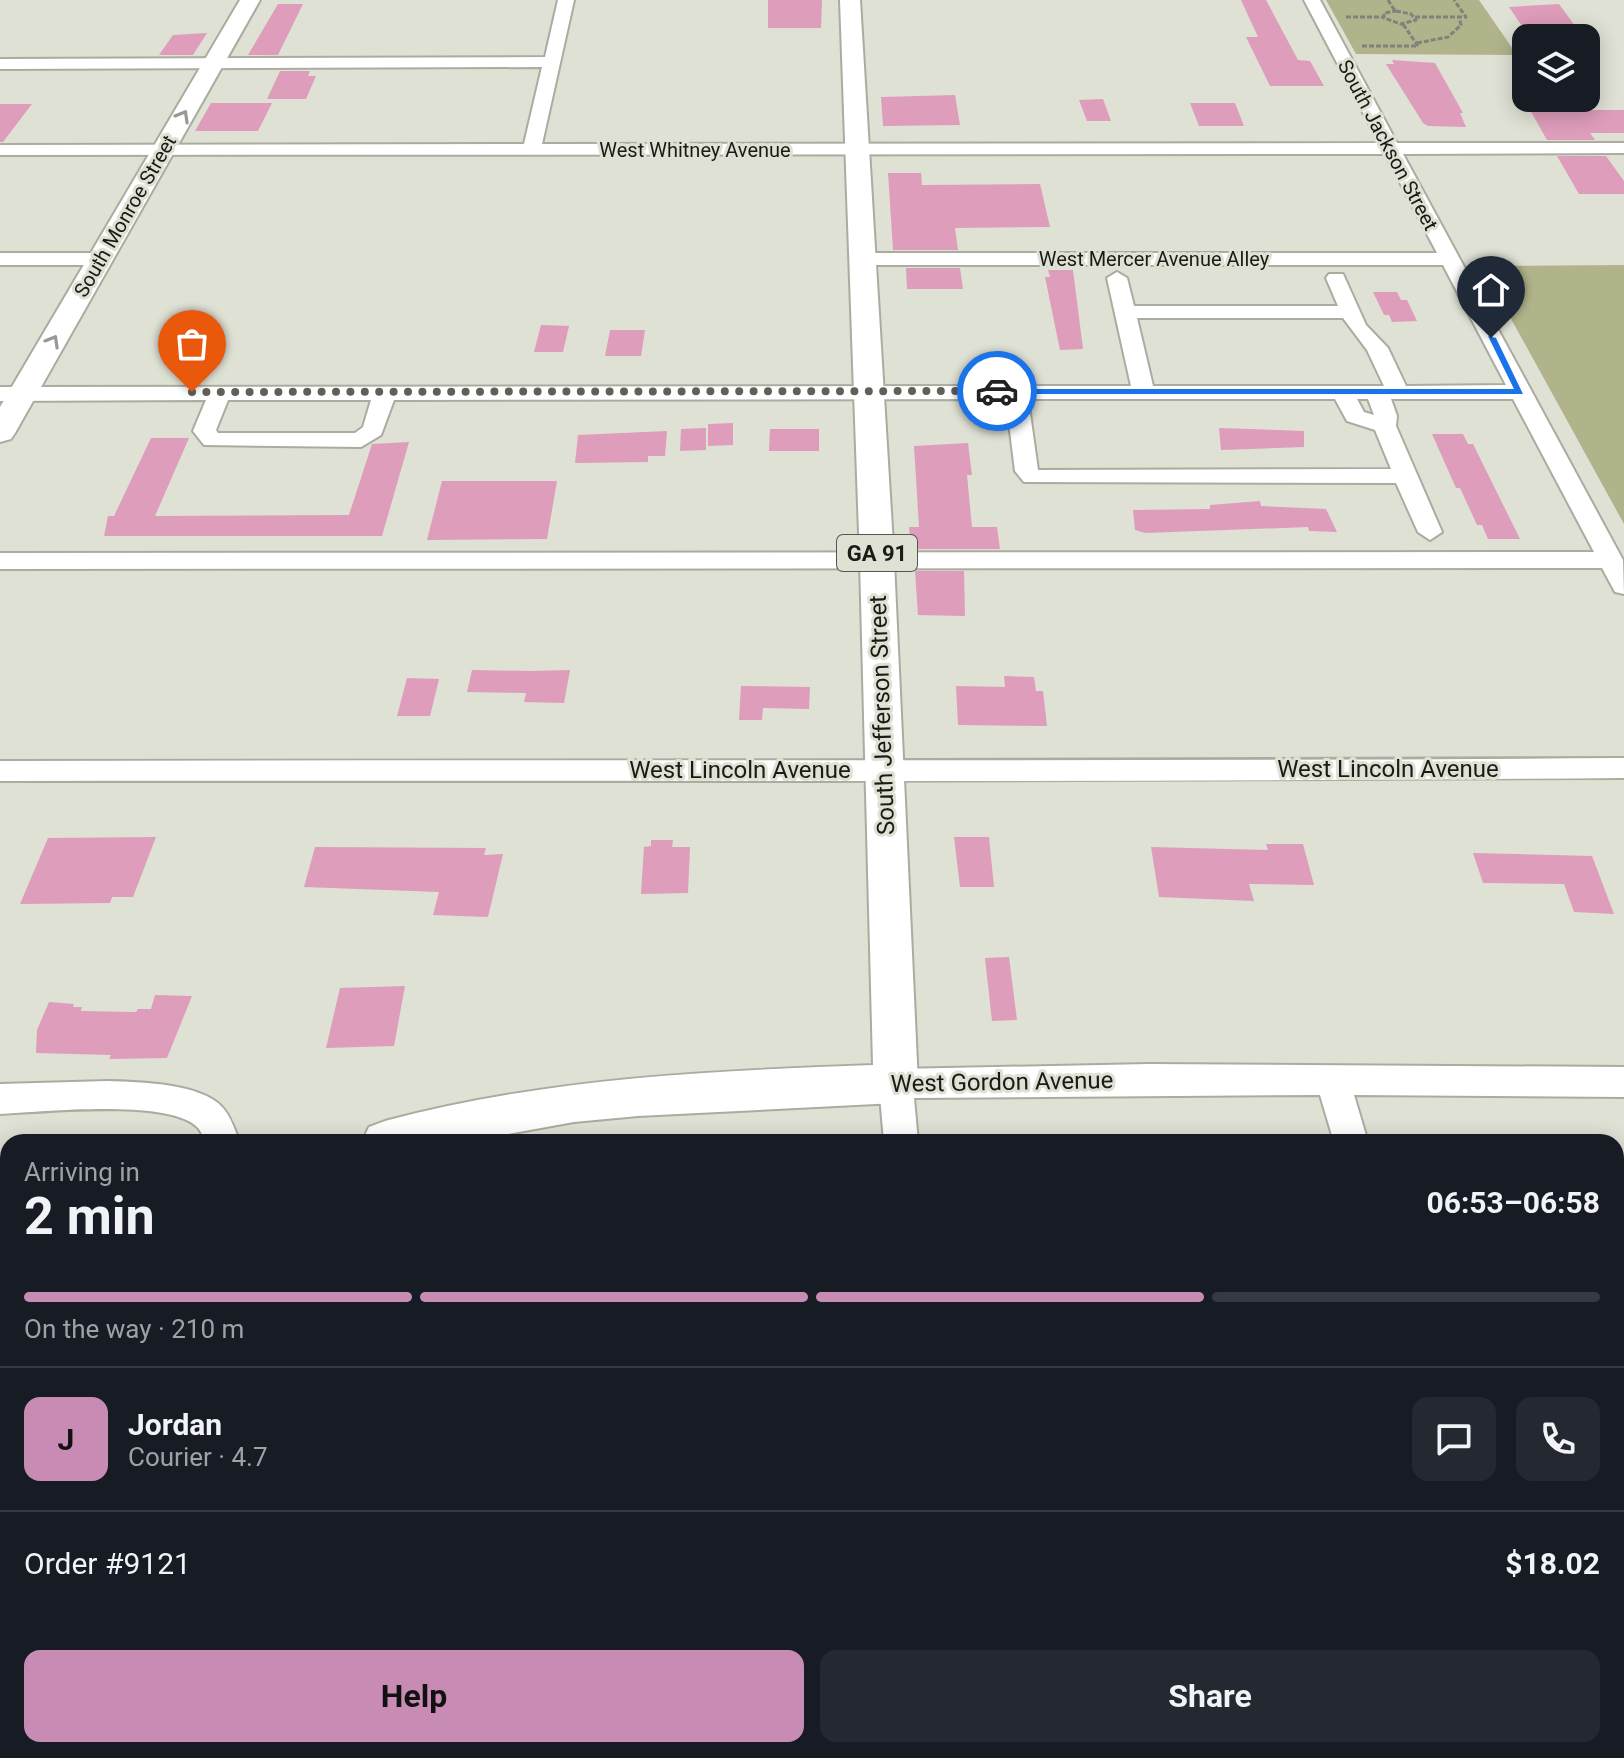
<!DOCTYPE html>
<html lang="en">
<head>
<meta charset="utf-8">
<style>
  body { margin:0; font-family:Roboto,sans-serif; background:#242831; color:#f1f3f6; height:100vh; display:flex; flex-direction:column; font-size:30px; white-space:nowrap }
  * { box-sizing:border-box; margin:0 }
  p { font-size:26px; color:#9ea1a6 }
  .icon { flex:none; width:44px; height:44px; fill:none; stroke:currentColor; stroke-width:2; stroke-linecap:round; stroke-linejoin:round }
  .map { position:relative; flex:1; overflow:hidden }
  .side { position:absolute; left:0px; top:1134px; width:1624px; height:624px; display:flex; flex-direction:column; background:#171b24; border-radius:24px 24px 0 0; box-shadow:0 4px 20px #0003 }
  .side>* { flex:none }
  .fabs { position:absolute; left:1512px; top:24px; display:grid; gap:16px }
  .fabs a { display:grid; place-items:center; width:88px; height:88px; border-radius:16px; background:#171b24; box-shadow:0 4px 20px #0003; font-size:40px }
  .pin { position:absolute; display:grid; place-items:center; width:68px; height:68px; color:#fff; margin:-82px -34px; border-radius:50% 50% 50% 0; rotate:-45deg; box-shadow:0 0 8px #0007 }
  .pin .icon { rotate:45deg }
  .courier { position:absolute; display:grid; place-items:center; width:80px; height:80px; margin:-40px; border:6px solid #1a73e8; border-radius:50%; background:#fff; color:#222; box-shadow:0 2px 10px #0007 }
  .overview em { font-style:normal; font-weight:700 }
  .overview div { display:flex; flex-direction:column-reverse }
  .overview { display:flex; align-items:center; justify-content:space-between; height:136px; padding:0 24px }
  h1 { font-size:52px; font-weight:700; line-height:60px }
  .bar { display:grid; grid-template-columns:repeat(4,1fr); gap:12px 8px; align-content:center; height:96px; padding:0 24px }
  .bar i { height:10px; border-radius:6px; background:#363941 }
  .bar .on { background:#c88cb4 }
  .bar p { grid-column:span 4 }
  .line { display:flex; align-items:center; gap:20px; padding:0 24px; border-top:2px solid #363941 }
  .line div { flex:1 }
  .round { display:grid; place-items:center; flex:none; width:84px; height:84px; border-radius:16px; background:#242831 }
  .button { display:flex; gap:16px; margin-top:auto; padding:16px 24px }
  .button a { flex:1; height:92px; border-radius:16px; background:#c88cb4; color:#111; font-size:32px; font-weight:700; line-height:92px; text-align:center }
  .button a+a { background:#242831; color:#f1f3f6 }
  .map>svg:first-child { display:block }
  .green { fill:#b1b48a }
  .building { fill:#de9dbb }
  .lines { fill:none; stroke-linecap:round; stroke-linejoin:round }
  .minor-casing { stroke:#aaaca0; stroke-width:4 }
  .major-casing { stroke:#aaaca0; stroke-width:4 }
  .path { stroke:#818279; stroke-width:3; stroke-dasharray:5 2; stroke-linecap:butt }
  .minor { fill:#fff; fill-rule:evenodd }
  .major { fill:#fff; fill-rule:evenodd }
  .oneway { stroke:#989896 }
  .route { fill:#1a73e8 }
  .done { stroke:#606058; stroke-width:8; stroke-dasharray:0 14.4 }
  .labels { text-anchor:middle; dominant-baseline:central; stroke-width:6; stroke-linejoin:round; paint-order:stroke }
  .far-street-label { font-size:20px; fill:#1b1b16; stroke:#dfe1d4 }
  .shield { fill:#dfe1d4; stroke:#56564f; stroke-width:2 }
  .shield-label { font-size:22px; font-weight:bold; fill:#1b1b16 }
  .street-label { font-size:24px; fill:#1b1b16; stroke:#dfe1d4 }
</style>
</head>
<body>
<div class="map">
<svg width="1624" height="1758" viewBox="0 0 1624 1758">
  <rect width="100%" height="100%" fill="#dfe1d4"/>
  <path class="green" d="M1326 0H1479L1517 55 1356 54Z
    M1624 265V524L1482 266Z"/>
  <path class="building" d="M768 0H822L821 28H768Z
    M1241 0H1266L1298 60 1310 61 1324 86H1270L1246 37H1258Z
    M278 4H303L278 55H248Z
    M1559 4 1584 38H1530L1509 7Z
    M207 33 193 55H159L173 35Z
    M1392 60 1435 63 1463 113H1460L1466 127 1428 126 1423 123 1386 64H1394Z
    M280 71H310L308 76H316L306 99H267Z
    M955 95 960 125 883 126 881 97Z
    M1103 99 1111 121H1087L1079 100Z
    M211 103H272L258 131H195Z
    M1190 103H1235L1244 126H1199Z
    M0 104H32L3 142H0Z
    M1530 110H1624V133H1590L1595 140H1547Z
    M1557 156H1606L1624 181V194H1579Z
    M888 173H921L922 185 1040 184 1050 227 955 228 958 250H893Z
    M906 268H960L963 289H907Z
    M1048 270H1073L1083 349 1060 350 1045 277H1050Z
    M1373 292H1397L1401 300H1407L1417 321 1392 322 1389 315H1384Z
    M541 325 569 326 563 352H534Z
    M610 330H645L641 356H605Z
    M733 423V445L708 446V424Z
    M706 428V450L680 451 681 429Z
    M1219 428 1304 431V447L1221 450Z
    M770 429H819V451H769Z
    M667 431 665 456H648V462L575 463 578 435Z
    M1432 434H1463L1468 444H1473L1520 539H1488L1482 525H1477L1460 488H1456Z
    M151 438H189L155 516 349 515 372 444 409 442 382 536H104L108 516H114Z
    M968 443 972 475H967L972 527H997L1000 549H911L909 527H919L914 446Z
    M442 481H557L547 539 427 540Z
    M1260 501 1261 506 1326 509 1337 532 1309 531 1308 527 1145 533 1135 530 1133 510 1210 509V505Z
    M915 571H964L965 616 918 615Z
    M472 670 531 671 570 670 564 703 524 702 526 693 467 692Z
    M1004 676 1034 677 1036 691H1043L1047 726 958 725 956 686 1005 687Z
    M407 678 439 679 430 716H397Z
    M741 686 810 687 809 709 763 708 762 720H739Z
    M156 837 133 897H112L110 903 20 904 48 838Z
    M954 837H989L994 887H960Z
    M651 840H673L672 847H690L688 893 641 894 644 847 651 846Z
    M1266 844H1303L1314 885 1249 884 1254 901 1159 897 1151 847 1268 850Z
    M315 847 486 848 484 855 503 854 488 917 433 915 439 892 304 887Z
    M1473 853 1592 856 1614 914 1574 912 1564 884 1483 883Z
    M1009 957 1017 1020 992 1021 985 958Z
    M405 986 394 1046 326 1048 340 988Z
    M155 995 192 996 167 1058 109 1059 111 1055 36 1053 37 1030 49 1002 74 1004 73 1007H82L81 1011 136 1012 138 1009H151Z"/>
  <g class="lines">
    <g class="minor-casing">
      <path id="minor" d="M558 0H574L542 144 1379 143 1304 0H1320L1397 143H1624V153L1403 154 1623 560 1624 594 1615 592 1602 568 0 569V553L1594 552 1513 399H1391L1397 416 1396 426 1442 532 1430 540 1418 532 1396 483 1024 482 1015 471 1006 399 394 400 381 435 361 447 204 445 193 431 206 400 0 401V387L1131 386 1107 278 1117 272 1127 278 1134 306H1338L1326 278 1329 274H1343L1366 325 1388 348 1406 386 1506 385 1443 265H861L851 259 861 253H1437L1385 154 0 155V145L524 144 542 67 0 69V59L545 57ZM1137 318H1343L1367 350 1384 386H1153ZM1028 399H1335L1347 421 1375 430 1391 469 1038 470ZM1357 399H1368L1374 415 1364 412ZM228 400H371L363 427 355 433H218L216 430Z
        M0 253H100L110 259 100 265H0Z
        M1624 758V778C1083 783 541 780 0 781V761C541 759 1083 762 1624 758Z
        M1149 1064 1624 1067V1097L1354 1095 1368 1142H1334L1320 1095 914 1098 918 1142H884L879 1084 884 1074 896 1069Z
        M108 1081C139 1082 202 1083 223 1108 231 1117 235 1131 240 1142H206C203 1137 201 1130 196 1126 165 1099 42 1112 0 1114V1084Z
        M908 1750H952V1758H908Z
        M1479 1750H1523L1525 1758H1481Z"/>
    </g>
    <g class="major-casing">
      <path id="major" d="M240 0H260L15 433 11 439 0 442V407Z
        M840 0H860L894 561 918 1084 912 1098 896 1103 638 1116 574 1122 463 1142H362L369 1127 385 1121C546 1078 708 1071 873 1065L860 561Z
        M8 1301V1352L0 1356V1304Z"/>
    </g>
    <path class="path" d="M1388 0 1395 11
      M1396 11 1411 14 1416 20 1401 24 1384 18V13Z
      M1346 17H1383
      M1415 17H1466L1454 0
      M1417 43 1448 37 1461 25 1459 17
      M1362 46H1418L1403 24"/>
    <use href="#minor" class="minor"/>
    <use href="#major" class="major"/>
  </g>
  <defs><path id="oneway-chevron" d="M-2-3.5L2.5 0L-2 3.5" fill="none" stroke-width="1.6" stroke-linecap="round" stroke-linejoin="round" transform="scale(2)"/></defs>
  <g class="oneway">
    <use href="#oneway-chevron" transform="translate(183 116) rotate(-60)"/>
    <use href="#oneway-chevron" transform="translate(53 341) rotate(-60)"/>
  </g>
  <path class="route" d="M1488 336 1496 338 1523 394H997L992 391 997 389H1514Z"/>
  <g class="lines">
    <path class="done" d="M192 392 997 391"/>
  </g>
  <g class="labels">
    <g class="far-street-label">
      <text transform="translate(1388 145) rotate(62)">South Jackson Street</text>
      <text x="695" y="150">West Whitney Avenue</text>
      <text transform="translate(125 216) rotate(-60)">South Monroe Street</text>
      <text x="1154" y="259">West Mercer Avenue Alley</text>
    </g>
    <rect class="shield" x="837" y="535" width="80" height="36" rx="6"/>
    <g class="shield-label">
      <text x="877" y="553">GA 91</text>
    </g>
    <g class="street-label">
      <text transform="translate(882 715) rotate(-92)">South Jefferson Street</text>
      <text x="1388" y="769">West Lincoln Avenue</text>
      <text x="740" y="770">West Lincoln Avenue</text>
      <text transform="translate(1002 1082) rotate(-1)">West Gordon Avenue</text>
    </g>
  </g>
</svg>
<div class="fabs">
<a><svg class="icon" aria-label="layers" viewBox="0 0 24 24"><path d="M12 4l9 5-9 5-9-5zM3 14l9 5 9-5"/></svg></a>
</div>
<div class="pin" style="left:192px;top:392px;background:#ea580c"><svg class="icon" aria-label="bag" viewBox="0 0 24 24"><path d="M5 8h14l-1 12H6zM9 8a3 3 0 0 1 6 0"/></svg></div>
<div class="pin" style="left:1491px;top:338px;background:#1f2937"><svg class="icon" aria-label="home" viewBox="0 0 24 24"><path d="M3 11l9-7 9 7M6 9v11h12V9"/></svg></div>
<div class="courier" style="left:997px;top:391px"><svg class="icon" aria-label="car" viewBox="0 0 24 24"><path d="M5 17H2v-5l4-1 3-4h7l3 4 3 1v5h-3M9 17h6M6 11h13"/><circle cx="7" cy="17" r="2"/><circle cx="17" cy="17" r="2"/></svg></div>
<section class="side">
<div class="overview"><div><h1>2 min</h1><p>Arriving in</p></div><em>06:53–06:58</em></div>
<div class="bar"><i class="on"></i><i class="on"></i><i class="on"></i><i></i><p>On the way · 210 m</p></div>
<div class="line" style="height:144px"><b class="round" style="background:#c88cb4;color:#111">J</b><div><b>Jordan</b><p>Courier · 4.7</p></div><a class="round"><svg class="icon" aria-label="chat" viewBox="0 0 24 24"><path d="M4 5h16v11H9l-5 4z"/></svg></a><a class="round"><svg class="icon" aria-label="phone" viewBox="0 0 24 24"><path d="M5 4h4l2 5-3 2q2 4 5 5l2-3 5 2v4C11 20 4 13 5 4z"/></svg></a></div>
<div class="line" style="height:104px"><div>Order #9121</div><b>$18.02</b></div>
<div class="button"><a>Help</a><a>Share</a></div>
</section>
</div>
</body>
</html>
